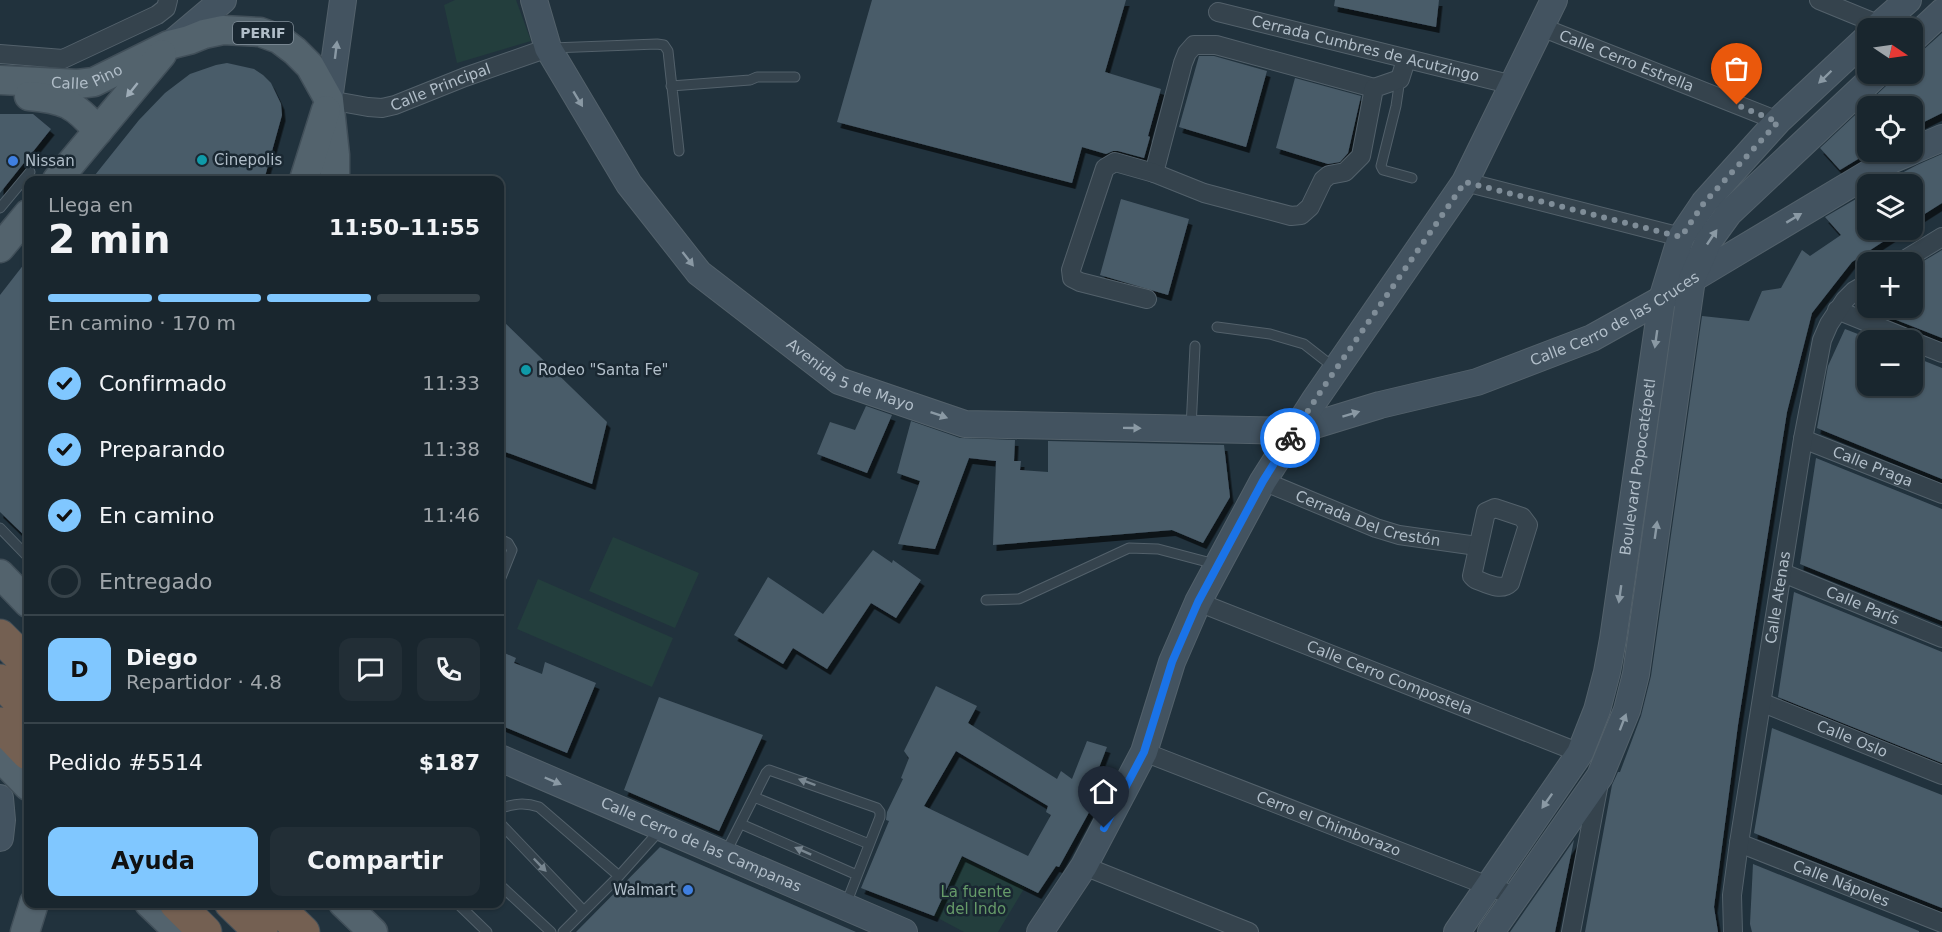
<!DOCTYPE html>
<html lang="es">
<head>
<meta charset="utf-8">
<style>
  body { margin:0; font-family:"DejaVu Sans",sans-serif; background:#222e36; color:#f1f3f6; height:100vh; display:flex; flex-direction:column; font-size:22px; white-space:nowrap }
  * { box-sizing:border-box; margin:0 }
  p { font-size:20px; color:#9fa5aa }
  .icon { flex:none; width:33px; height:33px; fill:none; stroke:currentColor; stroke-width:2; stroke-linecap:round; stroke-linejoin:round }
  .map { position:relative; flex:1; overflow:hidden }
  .details { position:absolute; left:24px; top:176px; width:480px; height:732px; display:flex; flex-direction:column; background:#19262e; border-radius:12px; box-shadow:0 2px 4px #0004,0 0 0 2px #37434a }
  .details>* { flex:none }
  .needle { width:39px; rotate:103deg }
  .controls { position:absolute; left:1857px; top:18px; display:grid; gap:12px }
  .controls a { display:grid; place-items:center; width:66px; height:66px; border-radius:12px; background:#19262e; box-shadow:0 2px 4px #0004,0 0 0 2px #37434a; font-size:30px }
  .pin { position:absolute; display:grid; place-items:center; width:51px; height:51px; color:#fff; margin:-62px -26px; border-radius:50% 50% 50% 0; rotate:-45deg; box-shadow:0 0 6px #0007 }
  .pin .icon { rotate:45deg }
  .courier { position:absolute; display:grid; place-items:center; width:60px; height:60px; margin:-30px; border:4px solid #1a73e8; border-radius:50%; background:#fff; color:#222; box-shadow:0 2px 8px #0007 }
  .head em { font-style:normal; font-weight:700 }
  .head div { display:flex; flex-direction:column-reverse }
  .head { display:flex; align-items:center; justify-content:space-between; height:102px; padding:0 24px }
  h1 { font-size:39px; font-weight:700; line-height:45px }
  .bar { display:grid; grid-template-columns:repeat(4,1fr); gap:9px 6px; align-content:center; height:72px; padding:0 24px }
  .bar i { height:8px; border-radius:4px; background:#37434a }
  .bar .active { background:#80c7ff }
  .bar p { grid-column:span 4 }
  .line { display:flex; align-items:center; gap:15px; padding:0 24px; border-top:2px solid #37434a }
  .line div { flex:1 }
  .round { display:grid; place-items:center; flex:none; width:63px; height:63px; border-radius:12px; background:#222e36 }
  ol { padding:0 24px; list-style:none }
  li { display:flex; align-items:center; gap:18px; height:66px }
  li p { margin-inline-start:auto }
  li .icon { padding:6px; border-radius:50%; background:#80c7ff; color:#111; stroke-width:4 }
  li:last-child { color:#9fa5aa }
  li i { width:33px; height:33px; border:3px solid #37434a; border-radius:50% }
  .action { display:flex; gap:12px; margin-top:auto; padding:12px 24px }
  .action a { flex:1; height:69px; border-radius:12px; background:#80c7ff; color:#111; font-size:24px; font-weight:700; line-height:69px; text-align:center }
  .action a+a { background:#222e36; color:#f1f3f6 }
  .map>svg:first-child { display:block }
  .green { fill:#233e3d }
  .building { fill:#4a5c69; fill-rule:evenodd; filter:url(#shadow) }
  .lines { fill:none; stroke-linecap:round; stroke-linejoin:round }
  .lane-casing { stroke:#53616b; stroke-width:11 }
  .street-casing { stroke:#53616b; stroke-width:20 }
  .secondary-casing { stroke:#53616b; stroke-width:28 }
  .primary-casing { stroke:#414f59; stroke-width:31 }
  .highway-casing { stroke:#404e58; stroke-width:35 }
  .lane { stroke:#35434d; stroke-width:9 }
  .street { stroke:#35434d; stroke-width:18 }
  .secondary { stroke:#435360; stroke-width:26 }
  .primary { stroke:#53636d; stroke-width:28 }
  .highway { stroke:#746052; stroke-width:33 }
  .oneway { fill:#8a99a4 }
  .oneway2 { fill:#9eacb7 }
  .oneway3 { fill:#798791 }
  .done { stroke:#7f8d98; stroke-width:6; stroke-dasharray:0 10.8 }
  .route { stroke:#1a73e8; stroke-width:8 }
  .culture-dot { fill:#0f9aa8; stroke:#1a2832; stroke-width:2 }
  .shop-dot { fill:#3f7fe0; stroke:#1a2832; stroke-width:2 }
  .labels { text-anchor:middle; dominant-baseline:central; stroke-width:5; stroke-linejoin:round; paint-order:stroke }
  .shield { fill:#1a2832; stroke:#84919c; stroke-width:1.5 }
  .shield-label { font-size:14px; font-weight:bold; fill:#b1bec9 }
  .street-label { font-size:15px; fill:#b1bec9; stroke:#1a2832 }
  .poi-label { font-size:15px; fill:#b1bec9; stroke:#1a2832; text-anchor:start }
  .park-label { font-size:15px; fill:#669b69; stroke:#1a2832 }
</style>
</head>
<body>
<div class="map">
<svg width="1942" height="932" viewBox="0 0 1942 932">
  <defs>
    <filter id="shadow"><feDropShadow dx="3.5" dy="6" stdDeviation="0" flood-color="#0009"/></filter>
  </defs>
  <rect width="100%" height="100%" fill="#21323d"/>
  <path class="green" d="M455 0H516L531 41 457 63 444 5Z
    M613 537 699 573 675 628 589 591Z
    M538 579 673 638 652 687 517 629Z
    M960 856 1025 887 998 932H964L934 916Z"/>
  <path class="building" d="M872 0H1126L1105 72 1161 89 1148 136 1150 137 1144 158 1118 151H1113L1106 154 1082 147 1072 183 837 122Z
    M1335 0H1439L1436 27 1334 6Z
    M1942 33V113L1912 128V106H1868V153L1840 170 1820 148 1887 85 1891 79 1892 74H1912V55L1922 51Z
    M1199 56H1214L1267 71 1246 147 1179 127Z
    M227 63 254 69 263 75 271 83 281 104 282 115 264 180H91L139 120 165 93 190 74 216 65Z
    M1295 78 1361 96 1348 153 1340 162 1328 164 1276 148Z
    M0 114H33L51 129 0 193Z
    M1942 154V203L1912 222V184H1881L1917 165Z
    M1868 192V230H1901L1852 262 1812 313 1787 412 1738 725 1714 907 1718 932H1585L1612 785 1618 772H1620L1641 716 1651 676 1702 316 1749 321 1762 291 1781 288 1802 250 1810 256 1841 235 1825 217Z
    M1121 199 1189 219 1168 295 1100 275Z
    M1942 250V338L1866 308H1912V268Z
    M28 259V539L0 512V295Z
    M500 318 607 422 592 484 500 450Z
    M1845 329 1868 338V386H1912V356L1942 368V479L1817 428 1828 366Z
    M866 406 892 415 867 473 817 454 830 422 855 430Z
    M911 421 960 438 1015 440 1014 461H1021L1020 470 1048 472V441L1224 445 1230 497 1203 543 1172 530 993 545 996 461 969 458 935 549 898 544 920 481 897 473Z
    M1816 458 1942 509V621L1800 564Z
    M873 550 892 563 893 560 921 580 896 618 871 603 827 669 793 648 783 664 734 635 768 577 823 614Z
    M1794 592 1942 652V763L1778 697Z
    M500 651 516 658 514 663 542 674 545 662 596 683 567 753 500 725Z
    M936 686 977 706 968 723 1057 779 1061 771 1072 779 1087 741 1107 747 1090 791 1098 796 1059 867 1056 866 1038 893 962 856 934 916 861 888 889 821 886 820 887 812 903 779 901 778 909 758 904 751ZM956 751 1048 806 1046 812 1051 815 1028 856 924 806Z
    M659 697 763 735 719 831 624 790Z
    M1772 728 1942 795V908L1754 833Z
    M1574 840 1555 932H1510L1563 856Z
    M660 847 856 932H576Z
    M1753 864 1919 931V932H1752L1750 924Z"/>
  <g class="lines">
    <g class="lane-casing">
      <path id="lane" d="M552 48 657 44 664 45 668 51 679 151
        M1400 79 1396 106 1381 166 1383 170 1412 178
        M671 86 750 80 757 77H795
        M0 208 30 172
        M1217 327 1270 334 1304 344 1336 369
        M1191 428 1195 346
        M0 528 28 557
        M500 539 508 543 512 550 500 580
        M986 600 1019 599 1129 548 1158 549 1215 564
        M754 797 869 844
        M500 808C515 804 524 802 539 807L619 876
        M500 823 584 911
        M741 824 857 875
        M725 854 766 773 769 770 877 808 880 812V817L846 904
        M500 885 551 932
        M457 903 487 932
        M563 932 619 876 661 829"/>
    </g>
    <g class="street-casing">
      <g id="street">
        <path d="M1819 0 1880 25"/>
        <path id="s1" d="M1218 12 1513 85"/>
        <path id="s2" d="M1541 27 1778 121"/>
        <path d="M0 54 63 59 157 15 166 8 168 0"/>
        <path id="s3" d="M329 100 368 107 382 108 395 105 465 77 548 48"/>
        <path d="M1154 173 1183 63 1187 53 1194 45H1216L1374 88"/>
        <path d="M1465 182 1681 237"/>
        <path d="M1901 262 1942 237"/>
        <path d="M1147 299 1080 282 1072 278 1071 270 1105 168 1115 162 1154 173 1204 193 1291 216 1301 215 1310 207 1323 180 1329 175 1345 172 1361 156 1374 88 1400 79 1406 60"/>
        <path d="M1837 310 1911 340"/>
        <path d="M1912 341 1942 353"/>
        <path id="s4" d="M1803 439 1942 494"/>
        <path id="s5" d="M1263 481 1376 528 1399 535 1477 546"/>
        <path d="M1495 508 1522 517 1528 525 1510 583C1501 592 1486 583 1475 579L1472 576 1486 512Z"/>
        <path id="s6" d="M1783 573 1942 638"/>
        <path id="s7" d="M1198 602 1580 753"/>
        <path id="s8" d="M1763 703 1942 775"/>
        <path id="s9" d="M1144 752 1514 896"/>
        <path id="s10" d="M1739 843 1942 923"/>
        <path d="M1084 866 1249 932"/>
        <path d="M1571 932 1599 783"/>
        <path id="s11" d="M1733 932 1732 895 1739 843 1803 439 1822 340 1829 324 1845 300 1854 291 1868 283"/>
      </g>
    </g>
    <g class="secondary-casing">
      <g id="secondary">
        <path id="s12" d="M534 0 548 48 629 184 699 273 839 381 965 424 1295 431 1380 405 1477 382 1592 338 1662 299 1692 279 1891 160 1910 152"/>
        <path d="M1876 28 1908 0"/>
        <path d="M1912 40 1942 12"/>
        <path d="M171 44 223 0"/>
        <path d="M329 100 343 0"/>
        <path d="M1912 151 1942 138"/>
        <path id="s13" d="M500 758 904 932"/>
        <path d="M0 798 2 820 0 838"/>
        <path d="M1040 932 1084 866 1144 752 1172 662 1198 602 1263 481 1314 401 1465 182 1554 0"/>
        <path id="s14" d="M1457 932 1580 753 1597 710 1607 672 1613 639 1662 299 1681 237 1704 203 1778 121 1868 37"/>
        <path d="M1491 932 1600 776 1627 710 1636 674 1692 279 1708 242 1729 213 1877 74"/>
      </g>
    </g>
    <g class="primary-casing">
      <g id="primary">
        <path id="s15" d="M0 80 78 84 94 82 169 45 189 40 204 34 223 30 260 32 279 39 295 51 310 66 329 100 335 155V180"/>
        <path d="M29 96C64 99 75 104 98 131"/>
        <path d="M57 180 162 54"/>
        <path d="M304 180 326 110"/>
        <path d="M0 248 28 214"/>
        <path d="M0 574 28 603"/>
        <path d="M0 757 28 786"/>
        <path d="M149 903 179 932"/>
        <path d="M343 903 373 932"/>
        <path d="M25 932 34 903"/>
      </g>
    </g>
    <g class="highway-casing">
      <path id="highway" d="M0 636 28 664
        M0 681 28 709
        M0 724 28 753
        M176 903 205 932
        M231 903 261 932
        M273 903 303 932"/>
    </g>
    <use href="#lane" class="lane"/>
    <use href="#street" class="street"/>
    <use href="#secondary" class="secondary"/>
    <use href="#primary" class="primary"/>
    <use href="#highway" class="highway"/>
  </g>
  <defs><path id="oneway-solid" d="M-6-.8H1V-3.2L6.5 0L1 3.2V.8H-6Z" transform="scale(1.5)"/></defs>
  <g class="oneway">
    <use href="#oneway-solid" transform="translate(336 50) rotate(-83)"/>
    <use href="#oneway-solid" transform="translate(1825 77) rotate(136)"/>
    <use href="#oneway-solid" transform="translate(578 99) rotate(59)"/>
    <use href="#oneway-solid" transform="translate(1794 218) rotate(-31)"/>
    <use href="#oneway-solid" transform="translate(1712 237) rotate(-56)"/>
    <use href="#oneway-solid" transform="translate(688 259) rotate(52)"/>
    <use href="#oneway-solid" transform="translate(1656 339) rotate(98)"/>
    <use href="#oneway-solid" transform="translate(1351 414) rotate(-17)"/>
    <use href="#oneway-solid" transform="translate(939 415) rotate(19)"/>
    <use href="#oneway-solid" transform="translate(1132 428) rotate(1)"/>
    <use href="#oneway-solid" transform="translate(1656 530) rotate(-82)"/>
    <use href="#oneway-solid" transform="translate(1620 594) rotate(98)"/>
    <use href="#oneway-solid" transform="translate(1623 722) rotate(-69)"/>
    <use href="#oneway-solid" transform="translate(553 781) rotate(23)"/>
    <use href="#oneway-solid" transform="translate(1547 801) rotate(125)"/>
  </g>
  <use class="oneway2" href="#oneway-solid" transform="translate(132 90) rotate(129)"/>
  <g class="oneway3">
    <use href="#oneway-solid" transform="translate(807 782) rotate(-160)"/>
    <use href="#oneway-solid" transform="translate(803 851) rotate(-156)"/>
    <use href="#oneway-solid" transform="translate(540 865) rotate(46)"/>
  </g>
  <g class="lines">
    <path class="done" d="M1290 438 1325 385 1465 182 1681 237 1704 203 1778 122 1737 105"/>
    <path class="route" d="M1104 828 1144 752 1172 662 1198 602 1263 481 1290 438"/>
  </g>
  <g class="culture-dot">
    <circle cx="202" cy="160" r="6"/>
    <circle cx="526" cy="370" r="6"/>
  </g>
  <g class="shop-dot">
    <circle cx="13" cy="161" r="6"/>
    <circle cx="688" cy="890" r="6"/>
  </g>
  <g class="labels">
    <rect class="shield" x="233" y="22" width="60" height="22" rx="4.5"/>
    <g class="shield-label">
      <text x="263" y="33">PERIF</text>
    </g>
    <g class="street-label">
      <text stroke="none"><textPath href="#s1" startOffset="152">Cerrada Cumbres de Acutzingo</textPath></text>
      <text stroke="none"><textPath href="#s2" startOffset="92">Calle Cerro Estrella</textPath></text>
      <text stroke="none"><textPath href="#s15" startOffset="88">Calle Pino</textPath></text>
      <text stroke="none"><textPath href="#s3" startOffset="116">Calle Principal</textPath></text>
      <text stroke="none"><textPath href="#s12" startOffset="1302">Calle Cerro de las Cruces</textPath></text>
      <text stroke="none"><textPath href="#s12" startOffset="506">Avenida 5 de Mayo</textPath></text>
      <text stroke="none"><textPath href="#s4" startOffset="75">Calle Praga</textPath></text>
      <text stroke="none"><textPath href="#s14" startOffset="510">Boulevard Popocatépetl</textPath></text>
      <text stroke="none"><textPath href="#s5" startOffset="112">Cerrada Del Crestón</textPath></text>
      <text stroke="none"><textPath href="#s11" startOffset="338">Calle Atenas</textPath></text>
      <text stroke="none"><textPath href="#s6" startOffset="86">Calle París</textPath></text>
      <text stroke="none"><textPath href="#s7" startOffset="206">Calle Cerro Compostela</textPath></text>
      <text stroke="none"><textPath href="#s8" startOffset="96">Calle Oslo</textPath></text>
      <text stroke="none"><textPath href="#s9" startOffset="198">Cerro el Chimborazo</textPath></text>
      <text stroke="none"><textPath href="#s13" startOffset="219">Calle Cerro de las Campanas</textPath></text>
      <text stroke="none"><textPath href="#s10" startOffset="110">Calle Nápoles</textPath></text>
    </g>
    <g class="poi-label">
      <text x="214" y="160">Cinepolis</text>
      <text x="25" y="161">Nissan</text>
      <text x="538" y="370">Rodeo "Santa Fe"</text>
      <text x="676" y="890" text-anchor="end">Walmart</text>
    </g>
    <g class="park-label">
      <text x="976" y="892">La fuente<tspan x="976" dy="17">del Indo</tspan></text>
    </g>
  </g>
</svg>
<div class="controls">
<a><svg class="needle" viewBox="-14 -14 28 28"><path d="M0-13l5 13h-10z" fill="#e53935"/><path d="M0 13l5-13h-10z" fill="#9fa5aa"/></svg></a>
<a><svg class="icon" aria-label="locate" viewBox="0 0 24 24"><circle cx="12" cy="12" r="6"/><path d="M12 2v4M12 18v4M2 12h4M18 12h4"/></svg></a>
<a><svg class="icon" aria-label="layers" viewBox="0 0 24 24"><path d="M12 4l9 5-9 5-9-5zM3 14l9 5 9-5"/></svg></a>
<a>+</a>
<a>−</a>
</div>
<div class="pin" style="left:1737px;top:105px;background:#ea580c"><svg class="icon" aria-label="bag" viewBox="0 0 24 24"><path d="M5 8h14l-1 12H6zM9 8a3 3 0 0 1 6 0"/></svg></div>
<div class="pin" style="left:1104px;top:828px;background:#1f2937"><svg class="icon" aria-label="home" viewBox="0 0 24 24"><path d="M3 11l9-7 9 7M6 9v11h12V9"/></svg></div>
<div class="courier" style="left:1290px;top:438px"><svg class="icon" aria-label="bike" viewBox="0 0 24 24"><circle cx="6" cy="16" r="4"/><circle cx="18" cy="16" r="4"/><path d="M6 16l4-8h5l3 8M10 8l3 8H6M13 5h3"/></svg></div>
<section class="details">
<div class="head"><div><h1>2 min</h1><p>Llega en</p></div><em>11:50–11:55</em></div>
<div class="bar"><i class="active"></i><i class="active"></i><i class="active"></i><i></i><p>En camino · 170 m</p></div>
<ol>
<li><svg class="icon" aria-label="check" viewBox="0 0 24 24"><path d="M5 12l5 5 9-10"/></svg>Confirmado<p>11:33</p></li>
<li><svg class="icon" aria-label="check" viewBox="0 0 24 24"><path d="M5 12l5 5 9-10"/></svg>Preparando<p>11:38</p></li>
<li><svg class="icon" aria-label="check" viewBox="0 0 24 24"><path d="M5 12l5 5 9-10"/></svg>En camino<p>11:46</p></li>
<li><i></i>Entregado</li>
</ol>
<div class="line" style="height:108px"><b class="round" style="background:#80c7ff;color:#111">D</b><div><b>Diego</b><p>Repartidor · 4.8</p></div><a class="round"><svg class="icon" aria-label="chat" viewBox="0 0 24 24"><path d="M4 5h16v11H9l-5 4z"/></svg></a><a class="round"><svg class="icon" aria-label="phone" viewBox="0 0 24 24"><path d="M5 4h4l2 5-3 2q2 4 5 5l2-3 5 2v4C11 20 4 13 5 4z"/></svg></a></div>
<div class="line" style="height:78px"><div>Pedido #5514</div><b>$187</b></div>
<div class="action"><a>Ayuda</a><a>Compartir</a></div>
</section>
</div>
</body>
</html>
